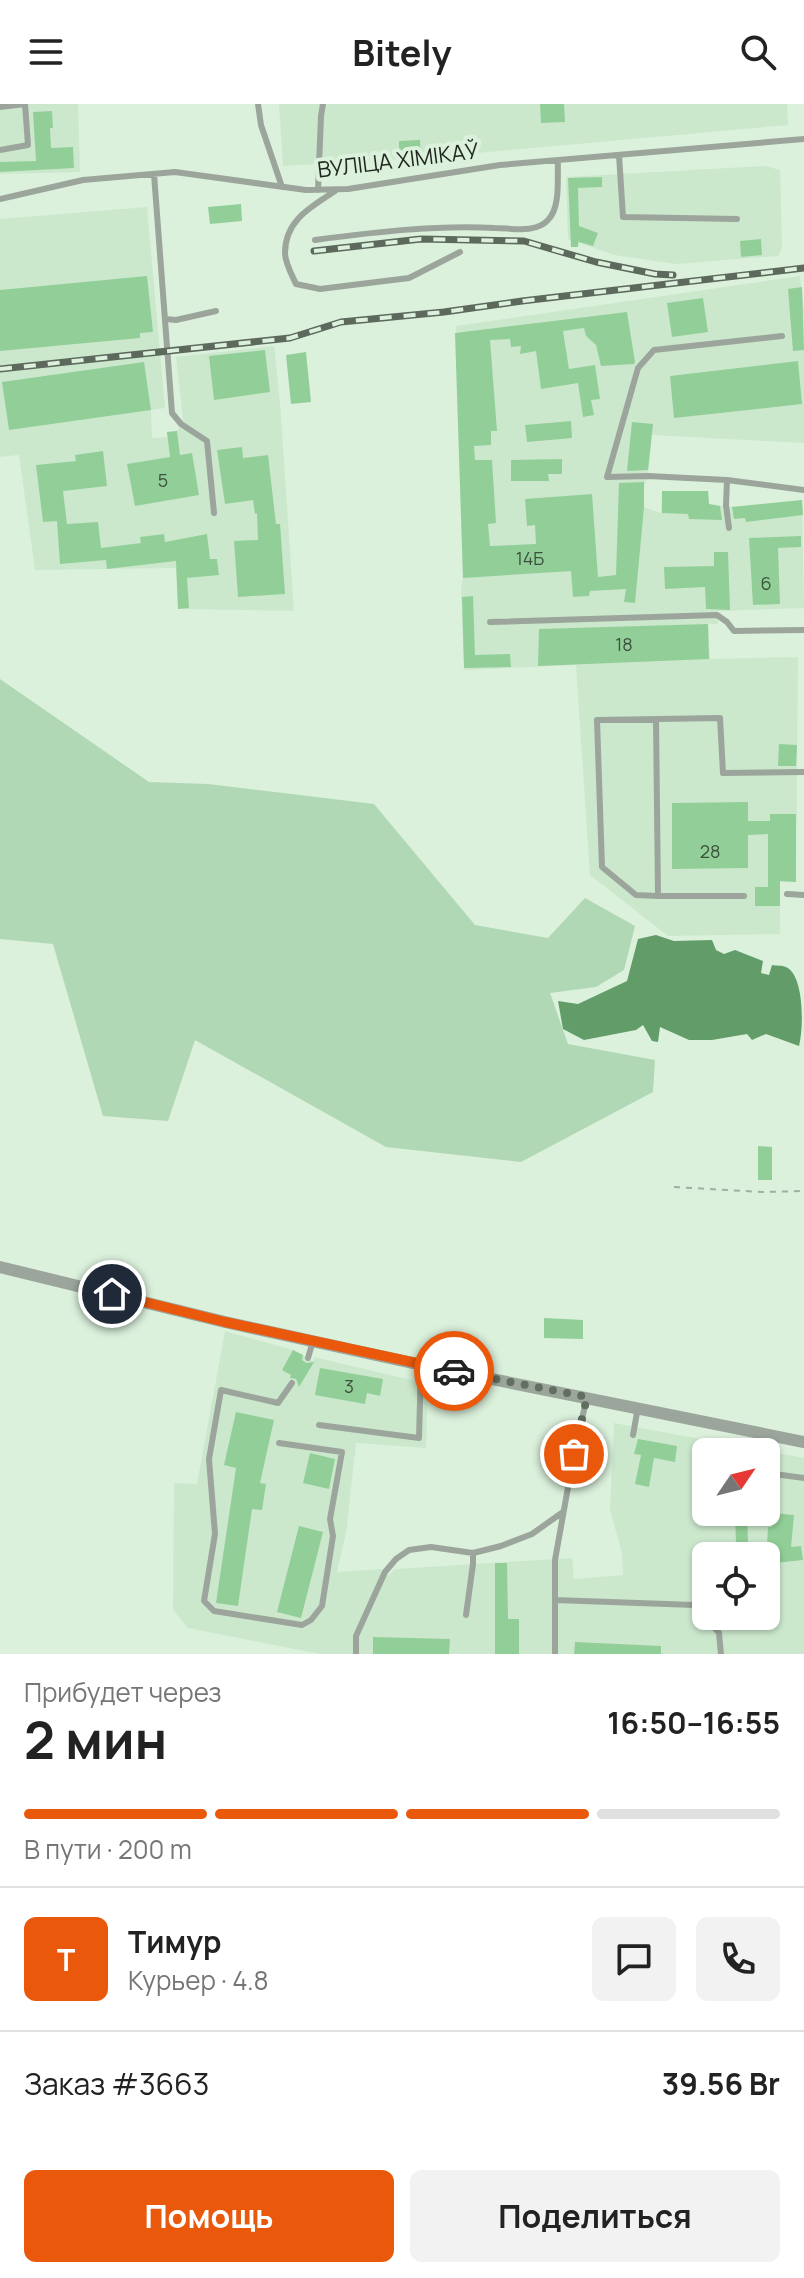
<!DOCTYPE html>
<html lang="ru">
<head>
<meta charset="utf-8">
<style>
  body { margin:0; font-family:Manrope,sans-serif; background:#f2f2f2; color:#222; height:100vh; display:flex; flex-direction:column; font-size:30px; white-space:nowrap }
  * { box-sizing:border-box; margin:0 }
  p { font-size:26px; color:#767676 }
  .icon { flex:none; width:44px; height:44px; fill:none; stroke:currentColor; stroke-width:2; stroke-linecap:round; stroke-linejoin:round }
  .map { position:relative; height:1550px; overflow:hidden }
  .details { display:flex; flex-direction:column; background:#fff; flex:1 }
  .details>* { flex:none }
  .needle { width:52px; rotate:55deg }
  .buttons { position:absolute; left:692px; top:1334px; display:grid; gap:16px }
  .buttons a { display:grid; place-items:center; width:88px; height:88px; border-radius:12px; background:#fff; box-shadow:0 2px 6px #0004; font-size:40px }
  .pin { position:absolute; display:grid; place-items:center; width:68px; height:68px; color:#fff; margin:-34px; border:4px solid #fff; border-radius:50%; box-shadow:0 2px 8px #0007 }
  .courier { position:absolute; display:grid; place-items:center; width:80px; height:80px; margin:-40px; border:6px solid #ea580c; border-radius:50%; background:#fff; color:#222; box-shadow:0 2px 10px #0007 }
  .headline em { font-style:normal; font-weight:700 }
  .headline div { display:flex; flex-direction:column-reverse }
  .headline { display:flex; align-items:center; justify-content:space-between; height:136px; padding:0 24px }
  h1 { font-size:52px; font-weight:700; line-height:60px }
  .bar { display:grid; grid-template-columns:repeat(4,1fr); gap:12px 8px; align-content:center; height:96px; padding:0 24px }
  .bar i { height:10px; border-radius:6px; background:#e0e0e0 }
  .bar .on { background:#ea580c }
  .bar p { grid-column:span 4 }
  .line { display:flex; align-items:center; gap:20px; padding:0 24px; border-top:2px solid #e0e0e0 }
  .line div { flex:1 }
  .round { display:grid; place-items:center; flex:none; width:84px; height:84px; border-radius:12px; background:#f2f2f2 }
  .action { display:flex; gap:16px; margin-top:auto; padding:16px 24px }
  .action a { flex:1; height:92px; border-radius:12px; background:#ea580c; color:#fff; font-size:32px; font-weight:700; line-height:92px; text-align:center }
  .action a+a { background:#f2f2f2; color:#222 }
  header { display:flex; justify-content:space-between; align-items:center; height:104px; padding:0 24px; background:#fff; font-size:36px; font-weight:700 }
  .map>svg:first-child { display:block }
  .built { fill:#cbe8cd; fill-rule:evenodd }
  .green { fill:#b1d8b4 }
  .water { fill:#629c68 }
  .building { fill:#92cf98 }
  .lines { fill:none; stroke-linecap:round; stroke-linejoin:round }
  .path { stroke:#9eb09f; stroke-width:2; stroke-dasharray:6 6; stroke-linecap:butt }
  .lane { stroke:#9ca59c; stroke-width:6 }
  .street { stroke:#9ca59c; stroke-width:12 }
  .rail-casing { stroke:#5c695c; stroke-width:7 }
  .rail { stroke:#dbf1dc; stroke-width:4; stroke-dasharray:12; stroke-linecap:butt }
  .done { stroke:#616e61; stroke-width:8; stroke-dasharray:0 14.4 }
  .route { stroke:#ea580c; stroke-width:10 }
  .labels { text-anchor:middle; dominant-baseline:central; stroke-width:8; stroke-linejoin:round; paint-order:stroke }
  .number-label { font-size:18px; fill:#3c513d }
  .street-label { font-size:22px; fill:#1f271f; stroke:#dbf1dc }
</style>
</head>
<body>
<header><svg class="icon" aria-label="menu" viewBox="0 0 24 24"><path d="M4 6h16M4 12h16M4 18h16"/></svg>Bitely<svg class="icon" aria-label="search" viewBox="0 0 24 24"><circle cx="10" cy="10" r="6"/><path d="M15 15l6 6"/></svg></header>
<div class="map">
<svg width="804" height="1550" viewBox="0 0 804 1550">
  <rect width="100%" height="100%" fill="#dbf1dc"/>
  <path class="built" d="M0 0H78L80 68 0 70Z
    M279 0H787L788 21 421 54 283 62Z
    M765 62 780 66 782 143 778 152 676 160 614 151 568 135 566 73Z
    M147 103 165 304 151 306 152 334 167 333V328L177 327 183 316 176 253 274 242 280 298 294 507 178 505 176 464 35 466 19 351 0 353V115Z
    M800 172 804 205V339L652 331 648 372 644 382V403L661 409 662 387H708L709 400 731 403 802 396 804 504 718 507V520H708L710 555 798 553 796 778H780V830L668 832 590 771 576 561 464 566 461 483 463 474 456 222Z
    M225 1227 293 1246 313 1257 314 1253 428 1280 426 1344 356 1339 346 1429 337 1468 382 1465 389 1471 395 1465 572 1454 574 1475 623 1471 622 1449 610 1406 614 1319 804 1354V1550H320L188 1524 173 1506 174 1379 197 1380ZM706 1348H766V1408H706ZM706 1452H766V1512H706Z"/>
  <path class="green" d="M0 575 149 678 208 680 374 700 475 821 548 834 585 794 635 822 624 866 596 883 550 889 568 940 655 956 653 988 521 1058 386 1043 195 936 168 1017 103 1012 53 840 0 835Z"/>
  <path class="water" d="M656 831 674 837 712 836 716 846 724 850 735 846 763 857 761 869 769 871 772 861C777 862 782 861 786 863 804 871 804 922 799 942L766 930 752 936 747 930 712 936H689L660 923 658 938 652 937 643 921 636 926 584 936 563 925 558 897 578 900 627 877 638 835Z"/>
  <path class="building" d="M540 0H564L565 18 541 19Z
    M52 7 53 24H50L51 44 73 43 74 64 0 68V58L36 57 33 8Z
    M420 36 421 54 399 56V37Z
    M602 73V83L578 84 579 122 598 129 593 142 579 138V134L578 143H571L568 74Z
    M241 100 242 117 210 120 208 103Z
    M761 135 762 151 741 153 740 137Z
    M147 172 153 228 140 229V234L0 247V186Z
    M802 183 804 246 793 247 788 185Z
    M703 194 708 228 672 233 667 199Z
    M627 208 635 258 634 260 601 262 596 241 586 232 584 224 563 227 569 265 595 261 600 295 591 296 594 311 583 313 578 279 541 285 536 247 520 250 521 242 511 243 510 235 490 236 497 327H491V341L474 342 475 356H492L496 419 488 420 490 442 536 440 535 421 527 422 525 395 592 390 598 473 616 471 619 379 644 378V403L635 499 624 498 626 485 590 487 589 492 573 493 571 467 463 474 455 229Z
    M265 246 270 288 214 296 209 252Z
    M306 248 311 298 291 300 286 251Z
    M798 257 802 300 674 314 670 272Z
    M144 258 151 306 9 326 2 278Z
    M571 317 572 334 527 338 525 321Z
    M632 318 653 320 648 366 627 367Z
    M177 327 180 351 192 349 199 391 135 402 127 360 170 353 167 328Z
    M242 343 243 354 268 351 276 420H280L285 490 238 493 234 437 258 436 257 409 255 410 253 396 225 400 217 346Z
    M103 347 107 382 63 387 67 420 98 418 101 444 141 439 140 433 164 430 165 438 207 430 210 455H217L219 471 187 474 189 504 178 505 176 457 107 465 106 456 60 460 57 417 43 418 36 361 76 357 75 351Z
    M562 355V370H548L549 377H511V356Z
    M662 387H708L709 400 720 402 722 416 689 415 688 410 662 409Z
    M802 396 803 411 746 418 745 414 734 415 732 403Z
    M801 432V443L778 444 780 500 753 501 749 434Z
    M714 448H728L730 506 706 505 705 483 665 485 664 463 714 462Z
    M473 492 475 551 510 550 511 563 464 564 462 493Z
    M708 520 709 555 538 562 539 525Z
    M779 640 797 641 796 662H778Z
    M748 698V717H770V710H796V778L780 777V802H755V783H768V730L748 731V764L672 765V699Z
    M758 1042 772 1043V1076H758Z
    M544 1214 583 1216V1235L544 1234Z
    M293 1246 303 1251 302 1256 306 1259 314 1258 299 1283 296 1275 290 1274 291 1271 282 1266Z
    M320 1264 383 1275 380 1292 367 1289 365 1300 315 1291Z
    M236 1308 274 1316 260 1379 266 1380 262 1406 252 1405 238 1502 216 1499 236 1364 224 1361Z
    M638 1335 677 1342 675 1358 654 1354 649 1383 635 1380 641 1351 634 1350Z
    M310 1349 335 1355 329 1385 303 1379Z
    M735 1408H747L748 1438H736Z
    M773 1409 794 1411 791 1443 801 1442 803 1456 766 1460 768 1423H772Z
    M299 1422 323 1428 301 1514 277 1508Z
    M495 1459H507L508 1515H519V1550H495Z
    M373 1533 450 1535 449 1550H373Z
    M575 1538 661 1542V1550H574Z"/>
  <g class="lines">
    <path class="path" d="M674 1083 762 1088 804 1087"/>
    <path class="lane" d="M258 0 261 21 282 83
      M0 3 25 0 28 41 0 46
      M619 51 623 113 737 115
      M154 70 172 309 181 320 207 337 214 409
      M318 86 321 12 323 0
      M335 87C311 103 285 116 285 149 285 159 292 171 296 180L320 185 409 174 460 148
      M0 95 83 76 175 68 306 86 348 85 500 61 804 35
      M315 136C375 128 434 121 495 124 512 124 535 130 548 116 561 103 557 74 558 56
      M166 215 176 216 216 207
      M727 376 648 372 607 373 638 264 654 246 782 232
      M729 424 726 401 727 376 804 386
      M490 518 717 511 727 518 734 527 804 526
      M656 615 658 792 636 791 602 763 597 616 720 614 723 669 804 668
      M787 790 804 791
      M658 792H744
      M308 1254 313 1237
      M319 1321 419 1334 421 1261
      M633 1331 638 1303
      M771 1333 766 1348 767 1369 804 1374
      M279 1339 342 1348 330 1415 333 1432 322 1502 311 1516 302 1521 214 1507 204 1497 215 1430 209 1355 221 1286 278 1299 292 1279
      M555 1496 694 1501 719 1529 721 1550
      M466 1511 473 1460V1449L501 1442 532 1430 563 1408
      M356 1550V1532L385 1468 396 1455 409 1446 431 1443 473 1449
      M555 1550V1456L574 1350 587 1293"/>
    <path class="street" d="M0 1163 225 1218 417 1260 804 1338"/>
    <g class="rail-casing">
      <path id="rail" d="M314 147 421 135 524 137 596 158 655 170 673 171
        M0 265 290 234 341 218 444 208 522 197 804 164"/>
    </g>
    <use href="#rail" class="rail"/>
  </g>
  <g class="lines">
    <path class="done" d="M454 1267 587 1293 574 1350"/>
    <path class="route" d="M112 1190 225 1218 454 1267"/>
  </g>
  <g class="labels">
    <g class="number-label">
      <text x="163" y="376">5</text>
      <text x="530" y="454">14Б</text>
      <text x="766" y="479">6</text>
      <text x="624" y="540">18</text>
      <text x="710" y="747">28</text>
      <text x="349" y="1282">3</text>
    </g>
    <g class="street-label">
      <text transform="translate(398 56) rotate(-7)">ВУЛІЦА ХІМІКАЎ</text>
    </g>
  </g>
</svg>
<div class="buttons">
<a><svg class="needle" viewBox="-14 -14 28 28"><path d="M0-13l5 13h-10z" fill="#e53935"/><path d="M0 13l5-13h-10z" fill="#767676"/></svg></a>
<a><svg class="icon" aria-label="locate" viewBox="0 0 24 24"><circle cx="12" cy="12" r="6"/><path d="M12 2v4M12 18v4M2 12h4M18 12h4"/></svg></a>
</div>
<div class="pin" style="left:574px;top:1350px;background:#ea580c"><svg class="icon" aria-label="bag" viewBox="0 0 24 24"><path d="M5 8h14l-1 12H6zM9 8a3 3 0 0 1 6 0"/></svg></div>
<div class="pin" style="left:112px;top:1190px;background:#1f2937"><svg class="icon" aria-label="home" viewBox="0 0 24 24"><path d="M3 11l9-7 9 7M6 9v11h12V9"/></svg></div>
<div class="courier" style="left:454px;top:1267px"><svg class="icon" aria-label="car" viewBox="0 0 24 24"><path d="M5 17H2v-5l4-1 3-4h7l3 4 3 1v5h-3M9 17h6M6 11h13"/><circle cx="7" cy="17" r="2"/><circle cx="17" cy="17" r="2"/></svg></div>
</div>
<section class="details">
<div class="headline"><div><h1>2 мин</h1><p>Прибудет через</p></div><em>16:50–16:55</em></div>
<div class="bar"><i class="on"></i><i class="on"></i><i class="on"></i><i></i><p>В пути · 200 m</p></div>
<div class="line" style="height:144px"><b class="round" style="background:#ea580c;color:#fff">Т</b><div><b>Тимур</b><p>Курьер · 4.8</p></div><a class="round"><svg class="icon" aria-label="chat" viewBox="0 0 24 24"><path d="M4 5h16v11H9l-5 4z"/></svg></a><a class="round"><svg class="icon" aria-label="phone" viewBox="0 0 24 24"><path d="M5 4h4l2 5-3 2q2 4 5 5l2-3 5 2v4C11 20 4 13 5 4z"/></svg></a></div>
<div class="line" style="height:104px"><div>Заказ #3663</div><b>39.56 Br</b></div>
<div class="action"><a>Помощь</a><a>Поделиться</a></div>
</section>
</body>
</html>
